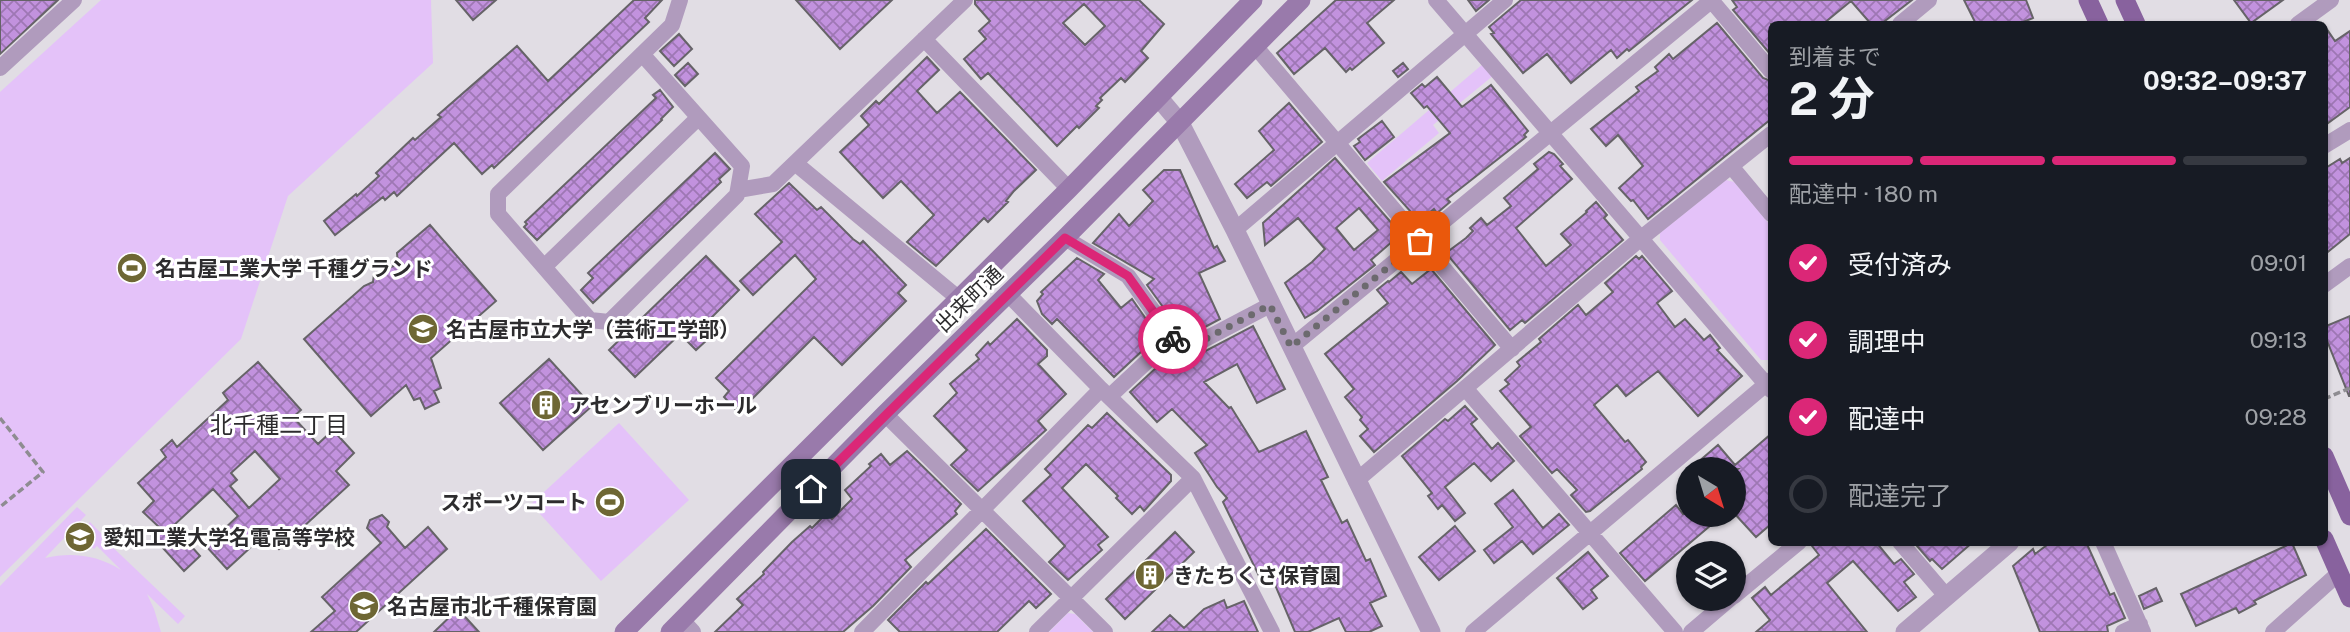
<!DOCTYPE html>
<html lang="ja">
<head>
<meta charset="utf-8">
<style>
  body { margin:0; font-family:"Public Sans","Noto Sans JP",sans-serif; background:#242831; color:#f1f3f6; height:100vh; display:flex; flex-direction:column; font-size:26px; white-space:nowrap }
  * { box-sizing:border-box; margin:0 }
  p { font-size:23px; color:#9ea1a6 }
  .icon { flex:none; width:38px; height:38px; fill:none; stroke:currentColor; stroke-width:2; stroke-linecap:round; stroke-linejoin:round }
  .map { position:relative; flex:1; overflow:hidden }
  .sheet { position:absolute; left:1768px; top:21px; width:560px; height:525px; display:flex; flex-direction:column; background:#171b24; border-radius:10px; box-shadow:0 2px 5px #0004 }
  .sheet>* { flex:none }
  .needle { width:46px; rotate:142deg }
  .fabs { position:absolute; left:1676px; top:457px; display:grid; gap:14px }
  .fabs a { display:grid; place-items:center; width:70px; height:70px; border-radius:50%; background:#171b24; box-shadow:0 2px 5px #0004; font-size:35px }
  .pin { position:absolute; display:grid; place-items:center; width:60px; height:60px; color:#fff; margin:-30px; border-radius:14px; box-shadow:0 4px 10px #0006 }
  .courier { position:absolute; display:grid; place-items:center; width:70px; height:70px; margin:-35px; border:5px solid #db2777; border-radius:50%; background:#fff; color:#222; box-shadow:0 2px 9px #0007 }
  .summary em { font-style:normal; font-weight:700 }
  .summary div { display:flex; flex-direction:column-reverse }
  .summary { display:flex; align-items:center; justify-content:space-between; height:119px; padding:0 21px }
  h1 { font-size:46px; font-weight:700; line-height:52px }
  .bar { display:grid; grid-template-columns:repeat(4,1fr); gap:10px 7px; align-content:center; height:84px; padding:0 21px }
  .bar i { height:9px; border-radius:5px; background:#363941 }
  .bar .selected { background:#db2777 }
  .bar p { grid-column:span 4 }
  ol { padding:0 21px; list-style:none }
  li { display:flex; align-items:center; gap:21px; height:77px }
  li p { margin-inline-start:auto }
  li .icon { padding:7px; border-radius:50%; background:#db2777; color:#fff; stroke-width:4 }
  li:last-child { color:#9ea1a6 }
  li i { width:38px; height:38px; border:4px solid #363941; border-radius:50% }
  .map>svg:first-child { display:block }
  .park { fill:#e4c2f9 }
  .building { fill:url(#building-cross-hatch); stroke:#666368; stroke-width:2; fill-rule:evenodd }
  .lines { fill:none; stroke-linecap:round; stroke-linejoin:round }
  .path { stroke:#8e8c91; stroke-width:3.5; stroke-dasharray:7 3.5; stroke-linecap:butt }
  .minor { stroke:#b09bbd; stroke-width:16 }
  .tertiary { stroke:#b09bbd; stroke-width:19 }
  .secondary { stroke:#997aab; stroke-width:19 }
  .primary { stroke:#88629e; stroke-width:19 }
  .done { stroke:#6c6a6e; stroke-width:7; stroke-dasharray:0 12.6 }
  .route { stroke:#db2777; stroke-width:9 }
  .labels { text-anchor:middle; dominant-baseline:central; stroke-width:6; stroke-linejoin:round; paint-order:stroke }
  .poi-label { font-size:21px; font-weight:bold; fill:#2d2c2e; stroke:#fff; text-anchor:start }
  .street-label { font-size:21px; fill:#2d2c2e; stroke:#fff }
  .neighbourhood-label { font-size:23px; fill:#2d2c2e; stroke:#fff }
</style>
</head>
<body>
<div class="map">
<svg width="2350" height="632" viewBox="0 0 2350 632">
  <defs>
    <pattern id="building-cross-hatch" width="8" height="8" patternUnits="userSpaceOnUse" patternTransform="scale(1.75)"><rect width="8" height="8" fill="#c292de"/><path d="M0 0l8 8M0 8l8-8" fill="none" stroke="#9e77b4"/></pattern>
  </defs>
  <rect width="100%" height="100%" fill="#e1dde4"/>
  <path class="park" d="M101 0H431L433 63 288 196 241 339 0 577V92Z
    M1484 63 1494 75 1433 125 1439 133 1382 181 1367 163Z
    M1726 180 1734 182 1771 226V360H1761L1660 240V233Z
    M619 423 689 500 601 581 531 504Z
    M77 507 86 515 45 558C72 552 97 555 121 570L97 546 94 549 78 534 90 522 105 537 104 539 185 616 178 624 147 594 154 609 161 632H0V586Z
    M1068 613 1075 614 1093 632H1049Z"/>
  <path class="building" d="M0 0H58L0 54Z
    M456 0H496L473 20Z
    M634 0H662L645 18 649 22 494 168 492 165 482 174 454 143 397 196 394 192 385 200 383 197 335 235 324 221 356 194 357 196 379 176 376 173 413 138 415 140 441 117 438 115 517 46 548 81Z
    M796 0H892L840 49Z
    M975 0H1139L1164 24 1141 51 1148 58 1125 82 1121 78 1100 98 1102 100 1096 106 1099 108 1079 128 1077 126 1057 146 988 73 981 79 964 59 986 39 979 31 990 21 975 4ZM1084 4 1105 26 1085 45 1063 23Z
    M1336 0H1394L1367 23 1384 43 1352 70 1350 68 1346 72 1325 48 1294 74 1277 53Z
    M1468 0H1489L1476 11Z
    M1521 0H1692L1629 51 1627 49 1617 58 1611 50 1571 83 1547 54 1523 73 1491 34 1494 33 1489 27Z
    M1732 0H1912L1881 24H1871L1851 1 1823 24H1771V55L1733 10 1737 7Z
    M1964 0H2026L2033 18 2018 24H1976Z
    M2234 0H2283L2251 23Z
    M1717 23 1763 78 1771 81V119L1648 219 1633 200 1631 201 1619 188 1643 166 1618 135 1606 146 1591 129 1639 91 1636 87 1658 71 1655 67 1669 54 1673 59Z
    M2324 25 2335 41 2350 31V107L2324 126Z
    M679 34 692 49 674 66 660 51Z
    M927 57 939 70 917 91 937 113 960 92 1036 170 1014 191 1006 201 1008 202 988 222 984 218 936 266 907 242 934 215 901 181 883 198 840 152 869 125 861 116 876 101 879 104Z
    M688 63 698 74 685 86 675 75Z
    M1403 63 1408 69 1398 77 1393 71Z
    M1437 77 1462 107 1491 85 1528 131 1524 135 1526 137 1447 199 1450 202 1437 213 1434 209 1419 221 1384 182 1450 133 1427 106 1424 108 1411 93 1422 84 1425 87Z
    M660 90 673 107 661 119 662 120 537 240 524 227 527 224 525 222 656 98 653 95Z
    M1289 103 1322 142 1271 186 1267 182 1247 198 1235 184 1274 150 1259 131Z
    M1382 121 1394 137 1365 160 1354 146 1360 142 1358 139Z
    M1549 152 1554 154 1563 164 1560 166 1572 179 1516 228 1546 266 1571 245 1561 234 1587 212 1586 211 1596 202 1607 215 1604 218 1623 240 1525 323 1522 320 1510 330 1446 253 1466 238 1473 231 1470 228 1481 218 1487 225 1511 206 1504 198 1538 169 1534 164Z
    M715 153 730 169 719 179 721 182 593 303 581 290 593 278 588 273Z
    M1335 158 1401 234 1371 260 1375 265 1317 311 1305 318 1285 283 1312 262 1325 249 1298 218 1265 245 1263 223ZM1359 208 1378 230 1354 250 1336 228Z
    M2350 158V234L2324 255V169L2340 159 2342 163Z
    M1164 170H1180L1214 248 1217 246 1225 261 1199 273 1220 319 1192 334 1182 333 1147 285 1154 279 1093 243 1119 214 1129 226 1153 201 1143 190Z
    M789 183 817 210 821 207 853 239 860 244 863 241 906 285 898 293 906 301 842 365 814 337 742 409 739 406 735 409 724 397 729 391 716 378 816 279 795 255 753 295 740 281 782 242 755 214Z
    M430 225 496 301 431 358 441 388 434 391 439 402 425 409 420 398 414 400 406 385 371 416 304 339 364 286 373 282 374 274 398 264 397 253Z
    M706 256 739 290 711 318 720 328 696 350 680 334 635 377 609 350Z
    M1636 256 1639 259 1642 256 1672 291 1657 303 1675 327 1685 319 1704 340 1710 335 1720 348 1717 350 1742 376 1698 416 1658 371 1626 396 1617 385 1594 405 1625 442 1628 440 1646 462 1641 467 1642 469 1590 511 1586 512 1571 495 1577 490 1557 469 1552 473 1520 436 1531 427 1500 391 1509 384 1505 380 1520 366 1517 362 1541 342 1539 339 1578 305 1586 315 1613 292 1605 283Z
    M1077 258 1104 274 1098 280 1121 308 1132 299 1158 336 1114 377 1057 319 1052 324 1042 314 1037 301 1043 294 1041 292Z
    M1431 269 1495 345 1457 381 1374 452 1360 436 1368 429 1360 420 1362 417 1345 397 1354 389 1325 354 1388 303 1377 290 1388 281 1389 282 1401 272 1412 284Z
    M2350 316V396H2349L2324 333V327Z
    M1017 319 1047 350V356L1038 364 1066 394 1038 421 1046 430 978 491 951 465 967 450 934 416 957 393 950 384 979 359 976 355 988 342 990 345Z
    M1253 326 1285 389 1257 403 1237 364 1204 382 1229 408 1231 407 1259 452 1306 431 1328 477 1321 480 1342 523 1347 520 1366 561 1370 559 1386 596 1370 603 1382 626 1369 632H1346L1339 618 1308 632H1295L1270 573 1260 578 1223 502 1227 498 1217 487 1195 453 1207 445 1172 409 1157 422 1130 392 1172 353 1198 355Z
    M549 359 592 406 543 450 500 403Z
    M258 362 301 410 293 417 318 444 333 430 354 453 336 471 349 485 279 549 265 534 227 569 206 546 238 516 213 489 173 526 200 556 184 571 152 536 160 528 143 512 154 501 138 483 166 457 161 450 172 440 177 447 228 400 223 393ZM255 451 280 479 249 508 230 486 237 480 231 473Z
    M1465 406 1477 419 1471 424 1492 449 1498 443 1514 461 1491 481 1474 463 1445 487 1465 513 1455 521 1442 505 1438 509 1428 496 1432 493 1402 456 1445 419 1448 421Z
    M1107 413 1171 475V481L1144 511 1140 506 1132 514 1116 498 1118 496 1086 464 1062 488 1108 537 1098 545 1102 550 1068 580 1049 562 1065 546 1023 501 1051 475 1045 469 1088 425 1092 428Z
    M1771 434V524L1756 537 1734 513V472L1738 469H1690L1718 445 1735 465Z
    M907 451 961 504 955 511 957 514 905 560 911 567 873 606 843 632H715L743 605 737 599 764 574 763 572 792 542 810 526 812 528 827 513 832 519 852 499 845 490 871 466 869 464 881 454 890 465Z
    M1513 490 1543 528 1559 514 1569 525 1533 554 1522 541 1494 563 1484 550 1513 527 1495 504Z
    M1676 505 1683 514H1724L1645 581 1620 553Z
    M382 515 389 522 387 527 405 548 428 527 447 549 356 632H311L335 611 322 597 381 543 367 528 370 520Z
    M1455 526 1475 551 1439 580 1419 557Z
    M986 529 1051 594 1036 608 1029 601 997 632H900L888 620 926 582 928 584Z
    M1175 532 1194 552 1125 619 1106 599Z
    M1809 542H1876L1894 564 1901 559 1914 574 1904 582 1916 597 1898 611 1853 561 1827 583 1867 632H1756L1770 620 1752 598 1765 587 1771 595 1819 555Z
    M1918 542H1973L1942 569 1932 559 1930 561 1917 546Z
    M2051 542H2086L2110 595 2114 593 2125 618 2107 626 2108 632H2040L2013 566 2033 549 2035 554Z
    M2292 543 2306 575 2254 601 2256 604 2239 613 2236 608 2196 626 2181 594Z
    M1588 552 1608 576 1591 590 1597 598 1583 609 1557 578Z
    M2156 588 2162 601 2144 609 2139 596Z
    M1224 600 1227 608 1244 601 1258 632H1152L1170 615 1184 628 1204 609Z
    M458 609 479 632H434Z"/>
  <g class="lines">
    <path class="path" d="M2324 399 2350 388
      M0 418 43 472 0 507"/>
    <path class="minor" d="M1436 0 1771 390
      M1711 0 1771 71
      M1900 24 1929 0
      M2298 24 2331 0
      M924 39 1069 189
      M1255 46 1512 349
      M642 54 742 166 737 195 609 322 590 320 498 214V194L672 25 680 0
      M0 68 74 0
      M2324 146 2350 130
      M795 163 958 298
      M1731 166 1771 214
      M738 190 773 184 965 0
      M1235 230 1505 0
      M1065 238 1128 276 1176 343 1194 345 1270 305
      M544 267 698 118
      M2324 285 2350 266
      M1007 293 1101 389 1193 478 1272 632
      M1291 347 1712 0
      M1465 388 1675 632
      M1110 396 1172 338
      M885 414 1105 632
      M1356 481 1640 239 1771 134
      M1900 542 1947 597
      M2103 542 2143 632
      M1734 596 1799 542
      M682 620 693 632
      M862 632 1101 389
      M1037 632 1193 478
      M1473 632 1771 380
      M1691 632 1731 598
      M2123 632 2140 624
      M2273 632 2339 573"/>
    <path class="tertiary" d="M1159 98 1180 123 1235 230 1431 632
      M1905 632 2010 542"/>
    <path class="secondary" d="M624 632 1069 189 1253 0
      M670 632 885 414 1065 238 1301 0"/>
    <path class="primary" d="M2088 0 2099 24
      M2125 0 2136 24
      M2324 456 2350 516
      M2324 539 2350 598"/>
  </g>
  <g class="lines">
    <path class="done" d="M1173 339 1176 343 1194 345 1270 305 1291 347 1420 241"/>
    <path class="route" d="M811 489 1065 238 1128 276 1173 339"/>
  </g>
  <defs>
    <g id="stadium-disc" transform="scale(1.575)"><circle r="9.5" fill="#6e6734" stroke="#fff"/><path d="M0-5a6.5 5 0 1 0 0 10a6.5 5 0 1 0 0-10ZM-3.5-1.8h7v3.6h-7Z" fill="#fff"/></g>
    <g id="university-disc" transform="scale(1.575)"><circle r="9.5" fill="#6e6734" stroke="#fff"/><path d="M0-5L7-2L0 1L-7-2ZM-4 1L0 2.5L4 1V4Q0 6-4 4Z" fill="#fff"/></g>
    <g id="building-disc" transform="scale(1.575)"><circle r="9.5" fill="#6e6734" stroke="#fff"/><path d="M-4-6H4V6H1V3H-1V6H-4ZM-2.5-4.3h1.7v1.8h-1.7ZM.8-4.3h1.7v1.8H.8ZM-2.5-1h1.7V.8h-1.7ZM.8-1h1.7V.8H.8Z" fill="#fff"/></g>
    <g id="school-disc" transform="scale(1.575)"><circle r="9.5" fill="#6e6734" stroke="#fff"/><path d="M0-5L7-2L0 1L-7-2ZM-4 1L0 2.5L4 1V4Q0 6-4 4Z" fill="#fff"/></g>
  </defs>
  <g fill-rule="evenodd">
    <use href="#stadium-disc" x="132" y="268"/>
    <use href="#university-disc" x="423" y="329"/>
    <use href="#building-disc" x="546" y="405"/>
    <use href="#stadium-disc" x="610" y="502"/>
    <use href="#school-disc" x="80" y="537"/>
    <use href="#building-disc" x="1150" y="575"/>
    <use href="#school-disc" x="364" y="606"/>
  </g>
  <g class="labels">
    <g class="poi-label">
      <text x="155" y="268">名古屋工業大学 千種グランド</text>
      <text x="446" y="329">名古屋市立大学（芸術工学部）</text>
      <text x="569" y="405">アセンブリーホール</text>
      <text x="587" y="502" text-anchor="end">スポーツコート</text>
      <text x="103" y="537">愛知工業大学名電高等学校</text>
      <text x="1173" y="575">きたちくさ保育園</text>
      <text x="387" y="606">名古屋市北千種保育園</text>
    </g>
    <g class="street-label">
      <text transform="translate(969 299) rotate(-44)">出来町通</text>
    </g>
    <g class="neighbourhood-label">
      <text x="279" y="424">北千種二丁目</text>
    </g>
  </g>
</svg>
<div class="fabs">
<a><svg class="needle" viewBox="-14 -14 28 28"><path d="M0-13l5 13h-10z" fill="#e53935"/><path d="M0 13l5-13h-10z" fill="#9ea1a6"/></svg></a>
<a><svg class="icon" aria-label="layers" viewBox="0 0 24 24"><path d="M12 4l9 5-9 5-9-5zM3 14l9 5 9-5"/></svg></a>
</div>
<div class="pin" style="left:1420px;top:241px;background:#ea580c"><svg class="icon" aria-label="bag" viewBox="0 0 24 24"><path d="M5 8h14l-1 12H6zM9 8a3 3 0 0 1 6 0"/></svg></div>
<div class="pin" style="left:811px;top:489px;background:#1f2937"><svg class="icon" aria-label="home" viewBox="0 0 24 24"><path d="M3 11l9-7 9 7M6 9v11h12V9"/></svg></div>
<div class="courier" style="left:1173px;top:339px"><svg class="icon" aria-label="bike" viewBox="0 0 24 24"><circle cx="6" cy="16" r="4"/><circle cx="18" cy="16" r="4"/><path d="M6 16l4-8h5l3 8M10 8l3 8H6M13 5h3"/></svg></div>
<section class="sheet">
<div class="summary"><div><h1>2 分</h1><p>到着まで</p></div><em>09:32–09:37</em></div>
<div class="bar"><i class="selected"></i><i class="selected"></i><i class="selected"></i><i></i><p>配達中 · 180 m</p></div>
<ol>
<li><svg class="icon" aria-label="check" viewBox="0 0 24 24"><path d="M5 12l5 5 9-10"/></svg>受付済み<p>09:01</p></li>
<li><svg class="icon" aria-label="check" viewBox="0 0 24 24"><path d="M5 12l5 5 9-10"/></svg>調理中<p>09:13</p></li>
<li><svg class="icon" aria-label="check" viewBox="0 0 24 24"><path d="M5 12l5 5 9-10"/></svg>配達中<p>09:28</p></li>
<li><i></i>配達完了</li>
</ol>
</section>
</div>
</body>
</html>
